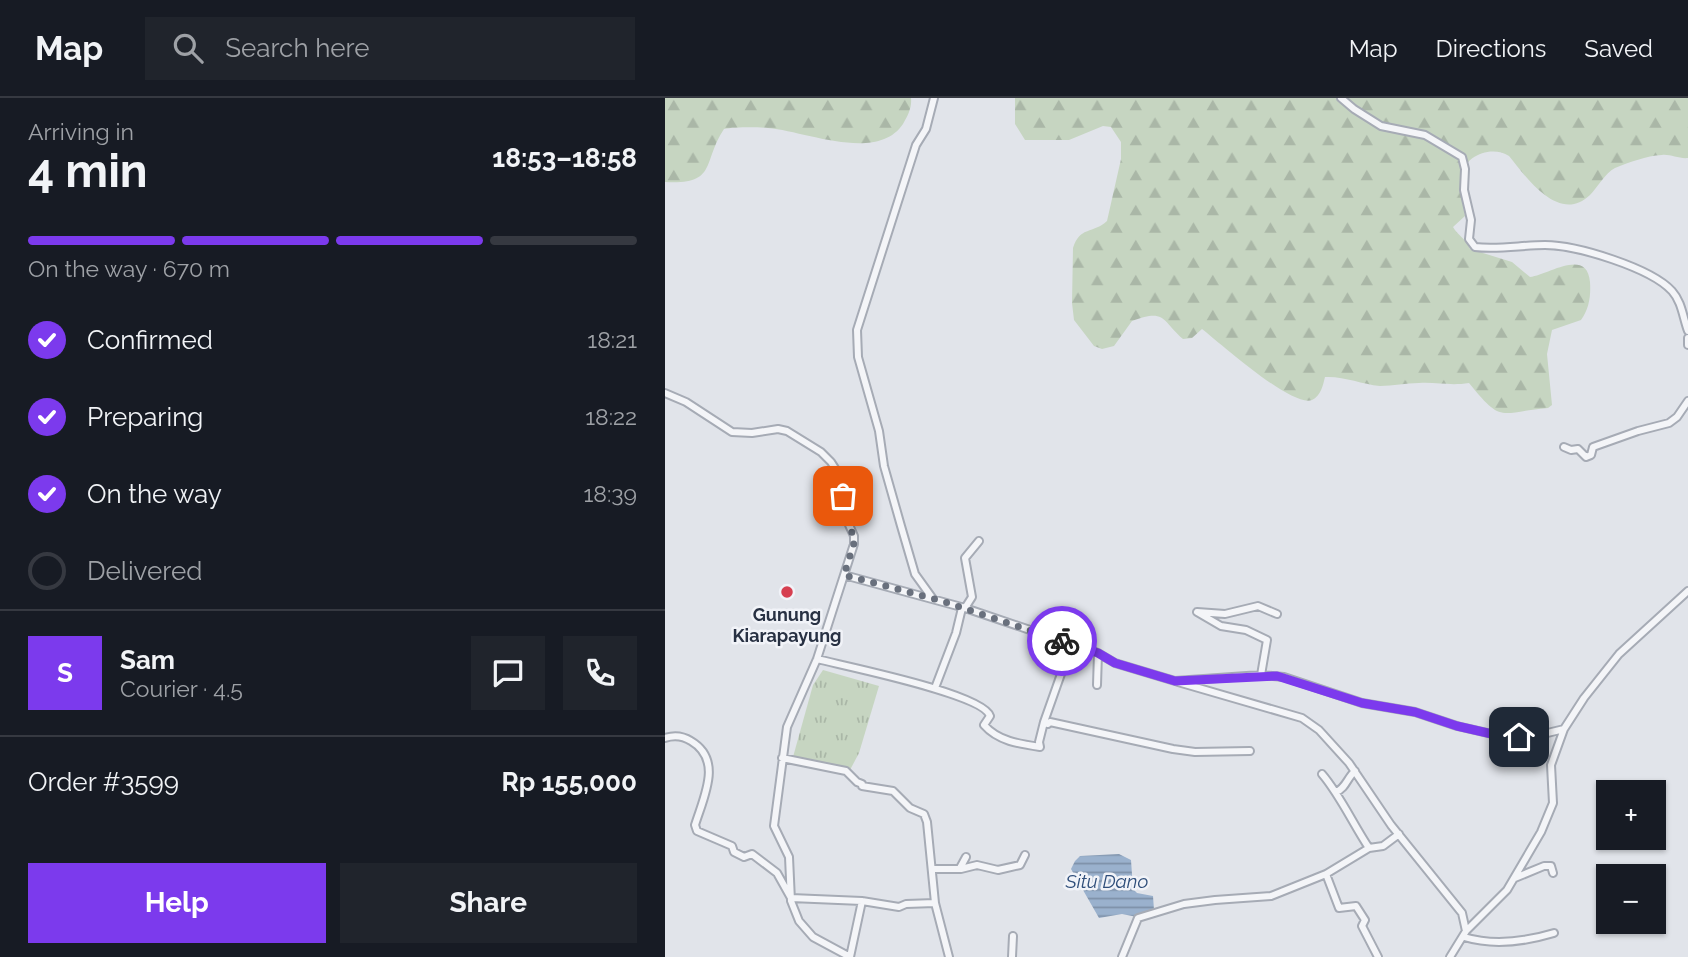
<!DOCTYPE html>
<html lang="en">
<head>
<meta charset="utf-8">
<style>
  body { margin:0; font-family:Raleway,sans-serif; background:#20242c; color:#f1f3f6; height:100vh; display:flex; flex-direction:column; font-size:26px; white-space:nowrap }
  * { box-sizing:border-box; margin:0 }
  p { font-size:23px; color:#9ea1a6 }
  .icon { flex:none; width:38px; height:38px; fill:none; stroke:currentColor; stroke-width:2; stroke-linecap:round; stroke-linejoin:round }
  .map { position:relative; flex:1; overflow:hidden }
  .sheet { display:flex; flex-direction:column; background:#171b24; width:665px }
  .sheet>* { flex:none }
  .fabs { position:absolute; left:931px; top:682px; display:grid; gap:14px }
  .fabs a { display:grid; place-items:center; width:70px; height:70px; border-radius:0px; background:#171b24; box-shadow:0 2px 5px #0004; font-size:35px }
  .pin { position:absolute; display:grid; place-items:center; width:60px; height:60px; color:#fff; margin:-30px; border-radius:14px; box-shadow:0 4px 10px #0006 }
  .courier { position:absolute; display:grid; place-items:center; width:70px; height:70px; margin:-35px; border:5px solid #7c3aed; border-radius:50%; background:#fff; color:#222; box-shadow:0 2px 9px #0007 }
  .headline em { font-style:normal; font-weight:700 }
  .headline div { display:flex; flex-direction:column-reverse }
  .headline { display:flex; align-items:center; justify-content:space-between; height:119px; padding:0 28px }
  h1 { font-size:46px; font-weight:700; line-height:52px }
  .bar { display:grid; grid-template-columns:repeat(4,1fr); gap:10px 7px; align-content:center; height:84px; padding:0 28px }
  .bar i { height:9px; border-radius:5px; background:#363941 }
  .bar .on { background:#7c3aed }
  .bar p { grid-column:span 4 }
  .line { display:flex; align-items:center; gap:18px; padding:0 28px; border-top:2px solid #363941 }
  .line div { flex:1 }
  .round { display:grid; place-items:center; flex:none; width:74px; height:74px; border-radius:0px; background:#20242c }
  ol { padding:0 28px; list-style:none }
  li { display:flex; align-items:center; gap:21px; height:77px }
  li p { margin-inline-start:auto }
  li .icon { padding:7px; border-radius:50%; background:#7c3aed; color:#fff; stroke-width:4 }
  li:last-child { color:#9ea1a6 }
  li i { width:38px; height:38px; border:4px solid #363941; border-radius:50% }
  .button { display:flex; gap:14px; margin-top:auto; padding:14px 28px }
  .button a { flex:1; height:80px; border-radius:0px; background:#7c3aed; color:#fff; font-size:28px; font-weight:700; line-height:80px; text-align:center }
  .button a+a { background:#20242c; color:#f1f3f6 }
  header { display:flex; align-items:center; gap:42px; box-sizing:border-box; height:98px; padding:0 35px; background:#171b24; border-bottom:2px solid #363941 }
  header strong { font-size:33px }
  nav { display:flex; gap:38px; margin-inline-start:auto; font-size:24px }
  .search { width:490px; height:63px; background:#20242c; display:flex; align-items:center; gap:18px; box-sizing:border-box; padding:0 24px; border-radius:0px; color:#9ea1a6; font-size:26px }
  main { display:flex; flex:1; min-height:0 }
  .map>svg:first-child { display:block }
  .grass { fill:url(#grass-tufts) }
  .forest { fill:url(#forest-firs) }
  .water { fill:url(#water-rules) }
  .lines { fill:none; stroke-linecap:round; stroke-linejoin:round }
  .minor-casing { stroke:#a6abb5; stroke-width:10 }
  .minor { stroke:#f4f5f8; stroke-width:6 }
  .done { stroke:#69707d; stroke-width:7; stroke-dasharray:0 12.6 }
  .route { stroke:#7c3aed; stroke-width:9 }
  .poi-dot { fill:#d63f50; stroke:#f1f3f8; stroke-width:2.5 }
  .labels { text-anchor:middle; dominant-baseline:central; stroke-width:5; stroke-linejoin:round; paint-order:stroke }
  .poi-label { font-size:18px; font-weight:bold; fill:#283143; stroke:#f1f3f8 }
  .water-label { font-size:19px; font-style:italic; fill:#2f4e7a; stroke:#f1f3f8 }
</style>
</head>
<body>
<header>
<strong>Map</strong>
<div class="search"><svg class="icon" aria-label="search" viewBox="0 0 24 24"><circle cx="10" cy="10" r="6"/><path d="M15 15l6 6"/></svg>Search here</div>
<nav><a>Map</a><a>Directions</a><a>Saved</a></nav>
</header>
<main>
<section class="sheet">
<div class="headline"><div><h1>4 min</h1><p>Arriving in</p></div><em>18:53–18:58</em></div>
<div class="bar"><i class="on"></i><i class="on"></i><i class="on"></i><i></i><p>On the way · 670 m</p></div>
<ol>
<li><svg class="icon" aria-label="check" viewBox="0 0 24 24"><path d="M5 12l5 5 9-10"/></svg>Confirmed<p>18:21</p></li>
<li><svg class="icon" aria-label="check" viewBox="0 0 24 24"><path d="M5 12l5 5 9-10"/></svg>Preparing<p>18:22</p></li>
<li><svg class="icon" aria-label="check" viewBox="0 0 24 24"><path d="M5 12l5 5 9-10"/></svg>On the way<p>18:39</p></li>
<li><i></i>Delivered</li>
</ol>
<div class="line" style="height:126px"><b class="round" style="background:#7c3aed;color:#fff">S</b><div><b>Sam</b><p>Courier · 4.5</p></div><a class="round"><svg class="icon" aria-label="chat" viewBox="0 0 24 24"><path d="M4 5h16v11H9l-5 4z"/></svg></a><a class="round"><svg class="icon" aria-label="phone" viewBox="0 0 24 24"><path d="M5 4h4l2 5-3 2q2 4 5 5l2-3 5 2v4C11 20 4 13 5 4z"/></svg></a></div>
<div class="line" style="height:91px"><div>Order #3599</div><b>Rp 155,000</b></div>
<div class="button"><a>Help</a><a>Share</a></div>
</section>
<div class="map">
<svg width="1023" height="859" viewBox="0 0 1023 859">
  <defs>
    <pattern id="grass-tufts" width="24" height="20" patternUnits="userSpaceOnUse" patternTransform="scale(1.75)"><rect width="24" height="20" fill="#c6d5c1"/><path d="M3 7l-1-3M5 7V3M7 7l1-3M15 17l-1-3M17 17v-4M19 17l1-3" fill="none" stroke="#aab7a7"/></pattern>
    <pattern id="forest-firs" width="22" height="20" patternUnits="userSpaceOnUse" patternTransform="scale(1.75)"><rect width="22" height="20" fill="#c6d5c1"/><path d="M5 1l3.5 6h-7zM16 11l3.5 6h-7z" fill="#aab7a7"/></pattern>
    <pattern id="water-rules" width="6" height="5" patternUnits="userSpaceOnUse" patternTransform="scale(1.75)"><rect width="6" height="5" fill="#9ab1cd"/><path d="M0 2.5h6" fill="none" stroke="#7e91a8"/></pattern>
  </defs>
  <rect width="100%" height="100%" fill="#e1e4ea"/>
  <path class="grass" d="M158 572 214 588 194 655 185 672 128 659 148 587Z"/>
  <path class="forest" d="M0 0H246C247 10 243 17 238 26 212 65 140 33 103 30 92 29 69 29 59 31 37 64 53 87 0 84Z
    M350 0H1023V60C1014 61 1005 56 997 57 981 58 965 64 950 70 940 75 933 89 925 97 894 127 861 79 844 58 827 47 799 57 796 79 794 92 798 106 800 118L788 129C793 138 800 139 805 151L847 164 865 179C883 177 922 149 925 184 926 198 924 211 916 222L887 232 882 256 887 307 883 310C834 314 838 327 804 285 785 288 772 284 754 285 741 285 728 288 715 288 696 286 679 278 660 279 658 287 656 298 647 302 627 310 555 245 537 231L527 240 518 241C497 223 501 210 467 223L449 248 437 251 429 248 409 222 407 205 408 150C415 128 428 136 442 123L456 61V44L446 29 438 28 404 42H360L350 26Z"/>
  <path class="water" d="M454 756 466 762 468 791 472 795 488 798 489 812 472 819 457 816 434 820 406 771 410 763 415 758Z"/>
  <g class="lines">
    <g class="minor-casing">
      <path id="minor" d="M676 0 689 11 716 28 760 37 797 59 800 71 799 92 806 122 804 141 810 149C833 152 857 147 880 147 912 147 986 170 1007 193 1017 204 1018 220 1023 233
        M1023 240V247
        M0 295 21 304 67 334 87 335 113 331 122 333 156 354 166 364 173 375 180 418 189 438V446L152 561 122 629 109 728 124 759 126 803 134 823 148 839 185 859
        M899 349 906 352 913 351 921 359 926 357 928 349 973 333 1004 325 1012 319 1023 303
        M179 477 300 510 433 555 450 565 510 583 596 577 619 579 697 605 750 614 792 628 827 636 866 639 899 631 919 600 954 556 1023 493
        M268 501 250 476 236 428 219 368 214 333 193 259 192 232 251 47 261 31 269 0
        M300 510 307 499 300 460 314 443
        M152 561C179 568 319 596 325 618L319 627C333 643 354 646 375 649L374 644 379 624 383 626 385 624 508 651 530 654 585 653
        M596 577 602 542 581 532 556 528 532 514 560 516 593 508 612 516
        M513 584 637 620 654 632 684 665 726 727 797 815 801 833 785 859
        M432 587 433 555
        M270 590 291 535 297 510
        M379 624 396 576
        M0 640C9 637 18 638 26 643 58 662 39 698 30 727L32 733 67 748 69 754 79 759 87 756 112 775 126 800 197 803 234 809 241 806 270 805
        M117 660 181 673 192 684 197 686V688L228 693 245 710 259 716 262 724 270 805 284 859
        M657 676C675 697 688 726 704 750
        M671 694C681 690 682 680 690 673
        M295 770 301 759
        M267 771H296L312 767 333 772 355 767 360 757
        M661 776 674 810 691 808 700 822 697 828 713 859
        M850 780 879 768H886L888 775
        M801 833 842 792 876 734 888 705 886 667 899 631
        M799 839C829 848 859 844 889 835
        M185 859 197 803
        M347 859 348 838
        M457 859 473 820 519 806 550 802 606 798 661 776 704 750 718 748 734 736"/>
    </g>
    <use href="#minor" class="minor"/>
  </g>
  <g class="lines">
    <path class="done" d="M178 398 180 418 190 442 179 477 277 503 397 543"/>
    <path class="route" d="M397 543 433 555 450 565 510 583 612 578 697 605 750 614 792 628 827 636 854 639"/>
  </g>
  <circle class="poi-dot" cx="122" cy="494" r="7"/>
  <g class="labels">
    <g class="poi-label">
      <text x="122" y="516">Gunung<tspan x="122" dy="21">Kiarapayung</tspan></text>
    </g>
    <g class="water-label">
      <text x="442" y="783">Situ Dano</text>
    </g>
  </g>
</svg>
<div class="fabs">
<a>+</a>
<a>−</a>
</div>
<div class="pin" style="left:178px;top:398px;background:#ea580c"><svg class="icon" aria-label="bag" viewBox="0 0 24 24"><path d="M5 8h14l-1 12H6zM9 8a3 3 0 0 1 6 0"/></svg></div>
<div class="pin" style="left:854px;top:639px;background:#1f2937"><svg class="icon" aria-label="home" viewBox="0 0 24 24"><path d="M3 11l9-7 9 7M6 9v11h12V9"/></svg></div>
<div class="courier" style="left:397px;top:543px"><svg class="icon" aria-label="bike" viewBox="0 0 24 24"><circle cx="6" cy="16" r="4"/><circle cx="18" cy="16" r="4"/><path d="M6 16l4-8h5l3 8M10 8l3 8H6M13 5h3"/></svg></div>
</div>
</main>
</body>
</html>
